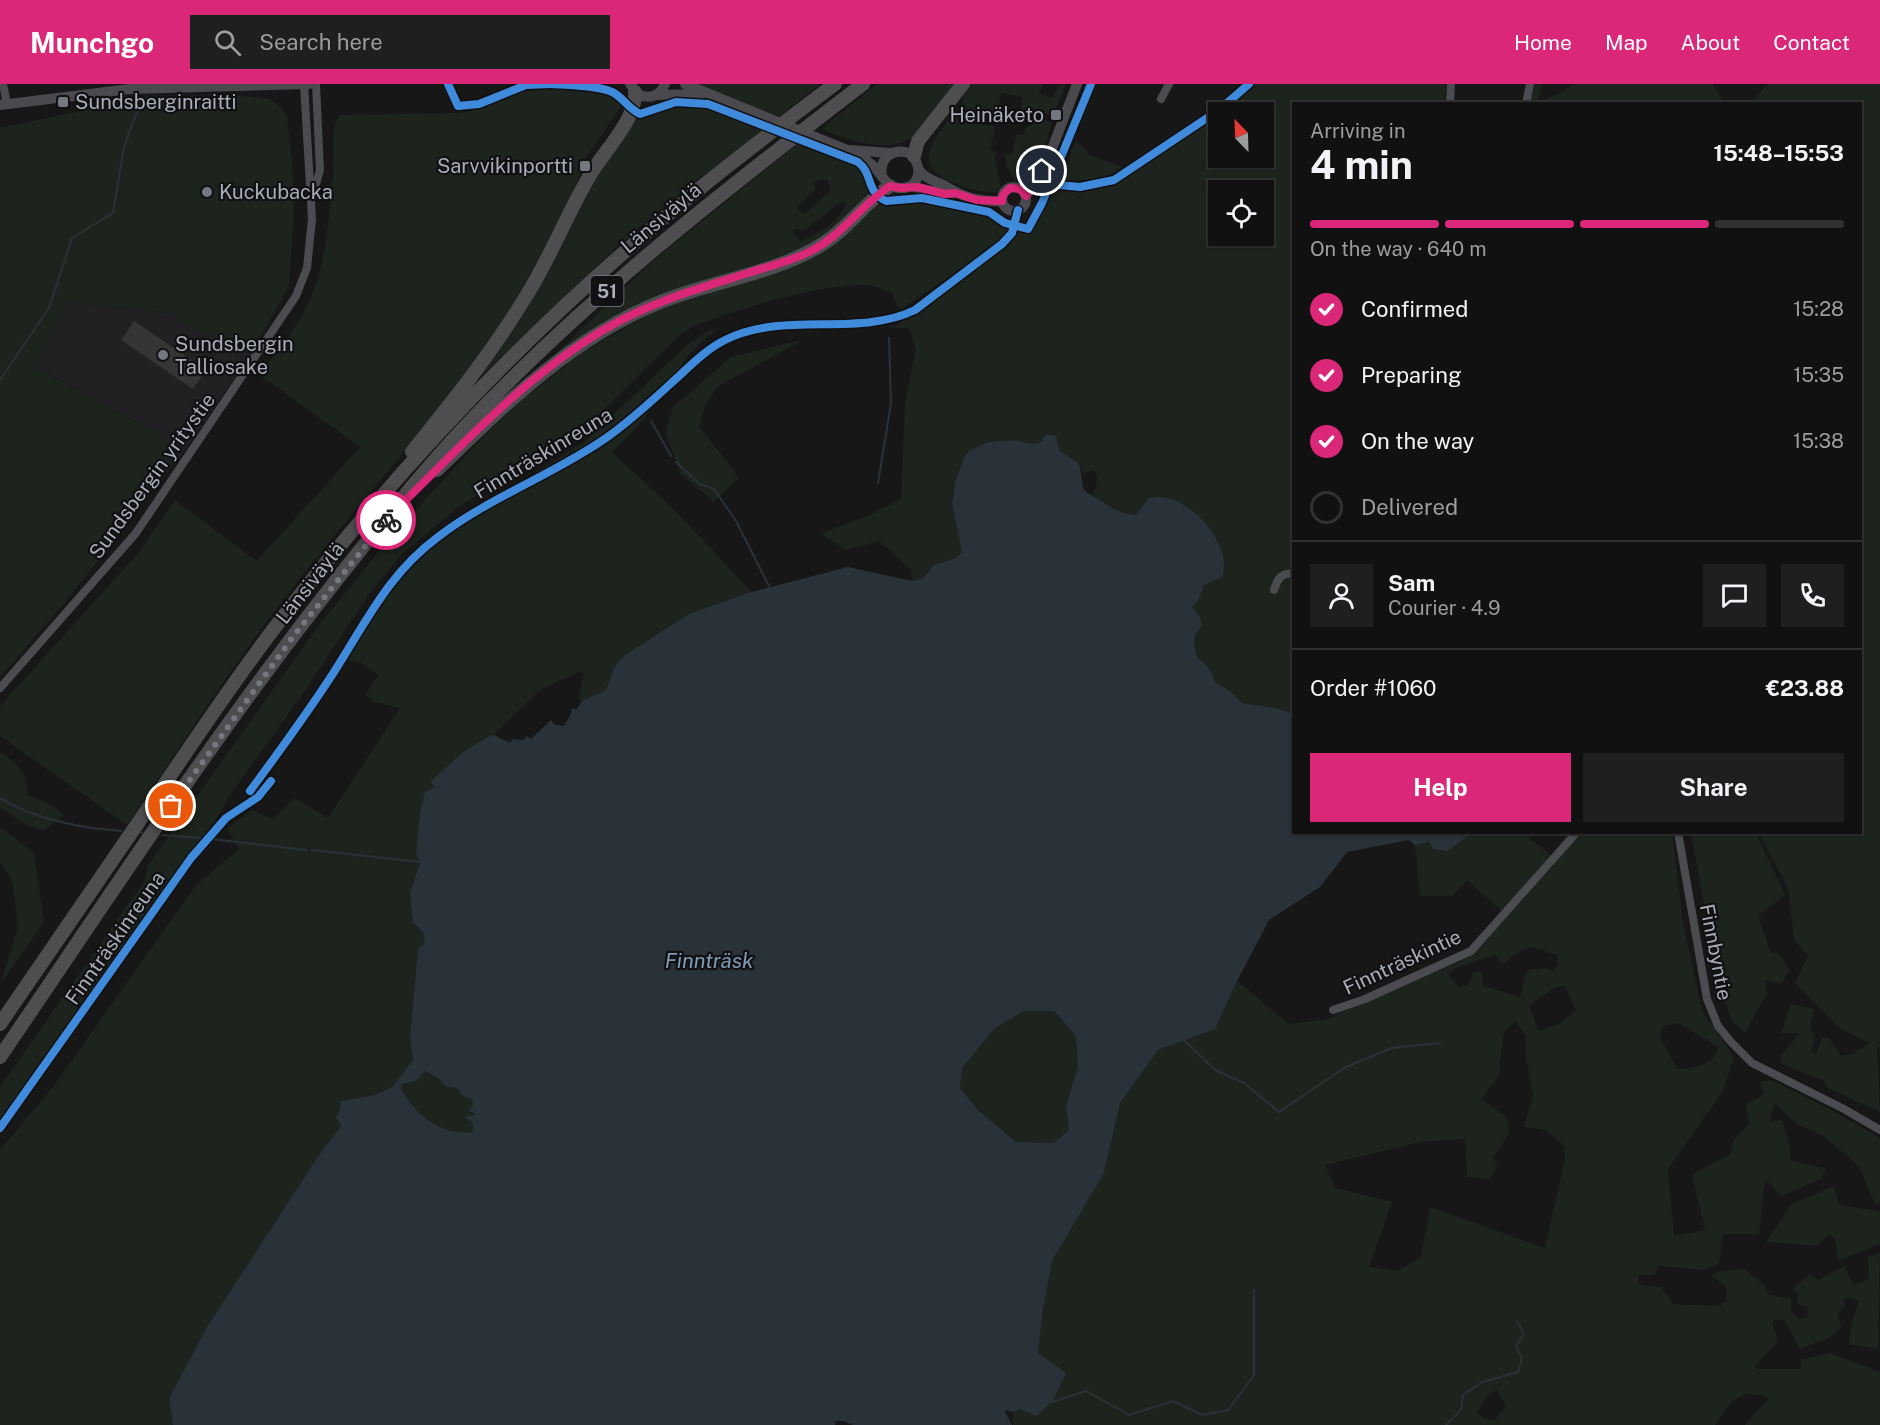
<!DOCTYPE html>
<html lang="en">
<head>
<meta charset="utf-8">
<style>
  body { margin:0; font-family:"Public Sans",sans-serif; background:#1e1f1f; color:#f1f3f6; height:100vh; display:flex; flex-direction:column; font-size:22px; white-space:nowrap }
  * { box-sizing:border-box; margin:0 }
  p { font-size:20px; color:#9c9d9f }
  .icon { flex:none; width:33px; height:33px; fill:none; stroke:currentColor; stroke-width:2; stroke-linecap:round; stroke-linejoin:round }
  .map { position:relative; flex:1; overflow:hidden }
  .panel { position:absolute; left:1292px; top:18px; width:570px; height:732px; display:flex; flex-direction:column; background:#111; border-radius:0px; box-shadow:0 2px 4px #0004,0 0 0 2px #303131 }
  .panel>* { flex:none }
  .needle { width:39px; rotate:337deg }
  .buttons { position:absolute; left:1208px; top:18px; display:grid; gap:12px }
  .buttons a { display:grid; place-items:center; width:66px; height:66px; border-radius:0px; background:#111; box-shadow:0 2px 4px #0004,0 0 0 2px #303131; font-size:30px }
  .pin { position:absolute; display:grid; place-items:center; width:51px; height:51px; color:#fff; margin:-26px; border:3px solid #fff; border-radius:50%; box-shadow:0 2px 6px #0007 }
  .courier { position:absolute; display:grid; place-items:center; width:60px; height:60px; margin:-30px; border:4px solid #db2777; border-radius:50%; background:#fff; color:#222; box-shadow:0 2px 8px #0007 }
  .headline em { font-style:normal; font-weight:700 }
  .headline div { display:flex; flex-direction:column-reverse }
  .headline { display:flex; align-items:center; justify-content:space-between; height:102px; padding:0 18px }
  h1 { font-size:39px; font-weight:700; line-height:45px }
  .bar { display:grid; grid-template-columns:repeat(4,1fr); gap:9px 6px; align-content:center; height:72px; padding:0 18px }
  .bar i { height:8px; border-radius:4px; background:#303131 }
  .bar .selected { background:#db2777 }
  .bar p { grid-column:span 4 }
  .line { display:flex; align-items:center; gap:15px; padding:0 18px; border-top:2px solid #303131 }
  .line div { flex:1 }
  .round { display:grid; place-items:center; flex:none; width:63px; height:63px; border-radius:0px; background:#1e1f1f }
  ol { padding:0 18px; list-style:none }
  li { display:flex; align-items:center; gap:18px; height:66px }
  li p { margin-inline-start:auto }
  li .icon { padding:6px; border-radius:50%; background:#db2777; color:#fff; stroke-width:4 }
  li:last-child { color:#9c9d9f }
  li i { width:33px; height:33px; border:3px solid #303131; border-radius:50% }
  .action { display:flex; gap:12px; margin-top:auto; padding:12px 18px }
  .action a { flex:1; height:69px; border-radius:0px; background:#db2777; color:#fff; font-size:24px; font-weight:700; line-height:69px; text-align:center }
  .action a+a { background:#1e1f1f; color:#f1f3f6 }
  header { display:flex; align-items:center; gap:36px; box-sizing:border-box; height:84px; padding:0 30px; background:#db2777; color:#fff }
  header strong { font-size:28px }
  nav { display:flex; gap:33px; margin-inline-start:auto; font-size:21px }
  .search { width:420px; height:54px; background:#1e1f1f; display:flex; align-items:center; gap:15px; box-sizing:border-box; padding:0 21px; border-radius:0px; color:#9c9d9f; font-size:22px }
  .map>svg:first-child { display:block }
  .built { fill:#212123 }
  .green { fill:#1d241e; fill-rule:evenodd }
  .water { fill:#2a3239; fill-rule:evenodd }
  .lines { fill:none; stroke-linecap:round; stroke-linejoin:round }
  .stream { stroke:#2a3239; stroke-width:2 }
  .building { fill:#353536 }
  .street { stroke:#4b4c50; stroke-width:8 }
  .secondary { stroke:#4a4a4e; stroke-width:10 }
  .highway { stroke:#4e4e51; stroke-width:14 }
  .cycleway-casing { stroke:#111113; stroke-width:11 }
  .cycleway { stroke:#408adc; stroke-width:8 }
  .done { stroke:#757880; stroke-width:6; stroke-dasharray:0 10.8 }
  .route { stroke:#db2777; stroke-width:8 }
  .poi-dot { fill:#757880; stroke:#111113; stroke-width:2 }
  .labels { text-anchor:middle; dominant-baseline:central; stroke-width:4.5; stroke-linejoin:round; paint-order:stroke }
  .shield { fill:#111113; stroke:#7b7e86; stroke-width:1.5 }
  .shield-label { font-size:18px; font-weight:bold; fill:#a8adb8 }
  .poi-label { font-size:20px; fill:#a8adb8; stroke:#111113; text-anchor:start }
  .street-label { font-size:20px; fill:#a8adb8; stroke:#111113 }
  .water-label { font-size:21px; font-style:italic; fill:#7f9bb3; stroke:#111113 }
</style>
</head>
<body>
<header>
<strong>Munchgo</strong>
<div class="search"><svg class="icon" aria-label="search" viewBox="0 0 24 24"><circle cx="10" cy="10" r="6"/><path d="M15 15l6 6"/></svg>Search here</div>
<nav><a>Home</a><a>Map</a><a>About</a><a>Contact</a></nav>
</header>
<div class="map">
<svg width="1880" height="1341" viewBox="0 0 1880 1341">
  <rect width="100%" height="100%" fill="#171717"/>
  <path class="built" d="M67 218 169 229 250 272 185 366 34 281Z"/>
  <path class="green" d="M696 0H821L779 32Z
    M877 0H956C944 15 927 45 911 54 884 71 847 55 821 45Z
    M972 0H1044L1039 9 1052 14 1060 0H1066L1053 31 1042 29 1018 40 1023 13 1001 9 997 32 960 25 963 19 962 14Z
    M1255 0H1446L1445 19 1293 20V630L1277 624 1242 619 1229 606 1216 599 1209 584 1197 573 1194 559 1200 533 1192 523 1202 508 1136 431H1127L1093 412C1095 403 1100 394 1094 386L1083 389 1078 379 1060 367 1057 354 1051 350H1046L1041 358 1035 360 1014 356 988 358 978 362 960 381 953 408 952 420 962 468 956 474 934 481 922 495 912 497 911 486 879 457 846 466 821 450 869 431 901 415 905 320 916 265 909 244H891C915 233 936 215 957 199 978 183 1003 169 1019 148L1032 146 1050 106 1053 105 1081 108 1112 100 1218 32V74H1263V28H1222ZM1218 106H1263V152H1218Z
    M1535 0H1542L1538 18 1556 11 1574 0H1712L1725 19H1530Z
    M1768 0H1880V963H1877L1880 1028 1828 1004 1824 997 1782 980 1780 972 1800 949H1781L1791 920 1814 925 1810 942 1815 954 1811 966 1815 971 1822 954H1829L1841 972 1852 970 1870 959 1838 943 1795 899 1808 872 1794 855 1788 804 1759 749 1860 748V20L1751 19Z
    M543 4 605 7 618 13 621 22 581 81 579 94C557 140 537 189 508 231 440 332 357 420 283 516 227 588 179 666 127 741L0 652V622L139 468 175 416 257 477 360 363 260 291C276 267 297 244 309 218 327 180 328 134 333 93 335 77 329 39 341 31L459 29 480 25 518 9Z
    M233 11 269 15 281 23 287 32 292 77 294 123 289 202 250 272 169 229 67 218 35 282 185 366 62 522 0 593V44L81 27 114 23 119 12Z
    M685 21 720 27 765 44 670 117 617 163 479 294 526 227 591 99 635 34 641 35 670 23Z
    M951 33 995 43 990 66 996 68 995 77 1001 103 996 108C978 110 924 96 929 70 931 57 943 44 951 33Z
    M1045 36 1052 39C1046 60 1040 87 1020 98H1015L1007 83 1005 70 1012 71 1016 50 1024 51 1025 44 1036 38Z
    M1076 56 1090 71 1123 83C1105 97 1083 97 1061 96Z
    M800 58 855 81 864 91 868 110 837 145 789 172 695 201 543 282 654 176ZM820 96H827L831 107 804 130 797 124 815 106 814 98ZM846 118C841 138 817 150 800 157L793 149 794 145 805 146 839 119Z
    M922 118 981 132H992L1008 143V147L991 164 903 224H899L893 214V209C883 206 876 202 866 201 818 200 738 225 693 242L678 253 575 354 558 361 533 379 461 421 402 470 370 509 307 604 227 715 224 723 93 906 85 913 59 954 0 1035V1003L145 796 148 781 319 541 383 462 481 355 522 316 583 268 652 229 688 214 788 184 876 120 889 123Z
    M723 243C688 262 681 285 658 316 645 335 628 352 612 369 662 412 707 459 751 508L689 530 625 571 614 583 606 606 582 617 578 614 584 590 581 587 540 606 494 651 463 668 433 695 436 703 416 767 420 778 410 809 413 839 423 848 426 860 418 864 410 954 413 976 392 1003 375 1011 341 1017V1042L319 1071 207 1243 169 1314 173 1341H0V1066L53 1003 196 801 239 765 227 745 251 726 274 735 295 714 328 734 400 624 373 618 365 610 379 591 361 579 338 574 367 530 442 446 483 418 517 400 586 357 688 260 707 248Z
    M803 256 717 303 705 322 699 342 739 394 714 418 680 389 666 348 673 323 731 273Z
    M0 668 15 679 25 692 28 711 48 719 64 731 44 746 26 741 0 723Z
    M0 743 34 769 44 838 0 901 18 843 12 795 0 779Z
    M1472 749H1523L1551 771 1503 828 1467 796 1452 812H1420L1415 761 1463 754Z
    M1582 749H1672L1683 839 1702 926 1734 973 1723 1007 1668 1085 1674 1152 1705 1146 1692 1091 1730 1070 1734 1055 1749 1040 1746 1021 1764 1010 1760 998 1771 996 1831 1026 1880 1054V1120H1875L1859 1082 1822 1051 1798 1041 1775 1019 1769 1038 1782 1036 1790 1062V1076L1826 1085 1821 1095 1781 1112 1765 1095 1759 1150H1723L1719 1180 1704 1186 1659 1182 1654 1191H1638L1639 1201 1661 1203 1673 1220 1720 1222 1727 1217 1726 1203 1711 1191 1720 1187 1745 1185 1764 1201 1769 1211 1791 1214V1228L1800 1236 1807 1233 1808 1223 1797 1220 1798 1210 1792 1205 1810 1190 1818 1196 1844 1182 1854 1201 1869 1195 1868 1173 1880 1169 1878 1265 1849 1260 1851 1241 1859 1217 1847 1213 1843 1216 1845 1222 1838 1229 1841 1244 1831 1253 1800 1265 1784 1236H1774L1772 1240 1778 1257 1755 1282 1758 1285H1801V1276L1830 1269 1880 1288V1341H1745L1769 1314C1738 1302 1732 1318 1715 1341H1013V1328L1020 1325 1066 1289 1038 1269 1043 1225 1052 1177 1104 1089 1120 1019 1158 966 1215 945 1237 897 1289 940 1329 935 1347 925 1457 879 1473 870ZM1531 863 1557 871 1558 880 1553 887 1546 884 1527 886 1520 913 1483 902 1482 888H1473L1469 900 1459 904 1448 890 1456 884 1495 871 1503 881 1518 868ZM1565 902 1576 926 1561 939 1538 947 1529 921 1556 903ZM1515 937 1526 952V973L1533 1011 1524 1043 1546 1046 1565 1063V1075L1545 1164 1430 1123 1421 1173 1398 1187 1369 1183 1392 1118 1335 1104 1325 1081 1420 1058 1465 1055 1467 1093 1490 1095 1497 1082 1493 1073 1509 1050 1507 1033 1481 1015 1499 992 1503 950ZM1678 939 1719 963C1713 982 1695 984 1677 985L1660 953 1662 942ZM1497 1306 1506 1322 1494 1337 1484 1334 1477 1328 1486 1313Z
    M1741 749 1757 751 1785 811 1758 832 1770 867 1781 872 1789 886 1782 899 1766 896 1767 910 1745 948 1731 936 1715 881 1691 749Z
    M1024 927H1054L1076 952 1078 983 1066 1021 1069 1046 1054 1059 1016 1058 978 1026 960 1004 962 984 995 944Z
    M424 987 439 995 446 1003 457 1004 463 1012 472 1015 473 1020 469 1028 475 1029V1031L468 1036 473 1038V1048C439 1051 416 1033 401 1004L402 1000 416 997Z
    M1834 1102 1839 1121 1880 1127V1160L1838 1177 1835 1153 1828 1151 1817 1162 1766 1158 1792 1120Z"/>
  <path class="water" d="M1046 350 1056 352 1060 367 1078 379 1080 383 1083 404 1086 408C1102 416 1118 431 1136 431L1148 415C1181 402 1235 458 1222 493L1204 501 1199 515 1192 523 1200 533 1202 542 1196 549 1194 559 1197 573 1209 584 1216 599 1229 606 1242 619 1277 624 1293 630V748L1472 749 1447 767 1433 765 1429 758 1415 761 1409 756 1347 768 1320 803 1269 836 1237 897 1215 945 1158 966 1120 1019 1104 1089 1052 1177 1043 1225 1038 1269 1066 1289 1052 1318 1036 1332 1020 1325 1013 1328 1006 1326 1005 1328 1012 1341H853L843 1337H836L835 1341H173L169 1314 207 1243 319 1071 341 1042 336 1033 340 1027 341 1017 375 1011 392 1003 413 976 410 954 418 864 425 860 423 848 413 839 410 809 420 779 416 768 421 724 425 708 435 703 431 699 433 695 463 668 490 652 494 651 510 659 513 655 523 656 527 652 531 655 551 636 555 641 564 642 571 630 572 624 576 626 582 617 606 606 614 583 625 571 689 530 751 508 848 483 912 497 922 495 934 481 956 474 962 468 952 420 955 398 964 373 969 367 988 358 1014 356 1035 360 1041 358ZM1024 927H1054L1076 952 1078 983 1066 1021 1069 1046 1054 1059 1016 1058 978 1026 960 1004 962 984 995 944ZM425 987 439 995 446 1003 457 1004 463 1012 472 1015 473 1020 469 1028 475 1029V1031L465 1033 473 1039V1048C440 1051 416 1032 401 1004L402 1000 416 997Z"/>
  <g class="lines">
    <path class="stream" d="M0 296 49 224 72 154 113 129 124 63 138 25
      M651 337 671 372
      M676 378 700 400 714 405 736 437 769 502
      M878 399 891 319 889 254
      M0 714C37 736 79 744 122 747
      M141 749H142
      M162 751 200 754
      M211 755 306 766
      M312 766 420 778
      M1184 956 1215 986 1244 999 1279 1028 1346 983 1392 964 1440 959
      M1052 1318 1086 1307 1129 1331 1173 1317 1202 1331 1228 1326 1254 1291V1206
      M1446 1341 1461 1326 1463 1311 1482 1298 1518 1288 1522 1275 1516 1262 1524 1250 1517 1237"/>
  </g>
  <path class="building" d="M134 237 206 286 193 305 121 256Z"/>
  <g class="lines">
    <path class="street" d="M3 0 7 20
      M1161 15 1169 0
      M1450 20 1451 0
      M1526 20 1530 0
      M314 107 320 86 316 0
      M1274 506C1278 494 1280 490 1293 489
      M0 604 136 449 296 212 307 184 312 135 304 0
      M250 707C279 668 308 628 334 588 366 538 389 489 438 453 490 413 553 391 606 354 632 336 655 314 679 292 693 279 707 265 725 256 785 226 857 254 915 226L1002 160 1012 149 1018 126
      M1678 748 1707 915 1718 942 1731 958 1752 979 1844 1025 1880 1046
      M1333 926 1365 915 1471 867 1577 748"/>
    <path class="secondary" d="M630 0 639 11C650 15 660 12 665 0
      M685 0 847 66C855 70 864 74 871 80 881 88 885 103 899 104 921 106 924 80 909 69 892 64 879 74 882 92
      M657 11 701 10
      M0 21 130 5 309 0
      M850 66 890 69
      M919 86C926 96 937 97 947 103 965 114 981 118 1002 117
      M910 102 945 110 955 109
      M1002 115a12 12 0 1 1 24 0a12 12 0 1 1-24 0Z
      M1026 112 1048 75 1077 0"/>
    <path class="highway" d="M914 72 918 57 963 0
      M412 368C453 317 494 266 528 209 551 172 567 130 590 91 603 68 637 35 635 8
      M437 386C504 321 570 255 658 219 710 197 772 191 821 161 848 145 864 119 890 102
      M0 940C54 861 108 783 162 704 200 648 238 591 279 538 403 377 546 228 704 101 747 66 791 33 835 0
      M0 973C115 804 226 633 354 474 388 431 423 388 460 348 581 218 722 108 863 0"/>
    <g class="cycleway-casing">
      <path id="cycleway" d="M448 0 458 22 479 20 526 1 550 0
        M551 0C566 1 601 1 614 9 624 15 628 24 640 30L676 18 708 20 858 78C874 91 865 107 886 117L922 114 989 128 1005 139 1028 145 1042 119 1091 0
        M1049 100 1080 103 1114 96 1219 26 1249 0
        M250 707C279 668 308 628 334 588 366 538 389 489 438 453 490 413 553 391 606 354 632 336 655 314 679 292 693 279 707 265 725 256 785 226 857 254 915 226L1002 160 1012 149 1018 126
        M0 1044 191 774 226 734 258 713 271 697"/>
    </g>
    <use href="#cycleway" class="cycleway"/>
  </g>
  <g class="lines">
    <path class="done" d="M171 722 292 554 386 436"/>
    <path class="route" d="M386 436C454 369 522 294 605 245 648 219 697 205 745 190 766 183 789 178 809 168 842 152 861 121 890 102L900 104 917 103 945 110 955 109 977 116 1002 117 1003 111 1010 104 1020 105 1026 112 1042 87"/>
  </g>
  <g class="poi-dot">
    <rect x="57" y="12" width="12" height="12" rx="3"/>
    <rect x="1050" y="25" width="12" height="12" rx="3"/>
    <rect x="579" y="76" width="12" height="12" rx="3"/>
    <circle cx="207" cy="108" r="6"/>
    <circle cx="163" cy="271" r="6"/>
  </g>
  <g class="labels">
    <rect class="shield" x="590.5" y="192" width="33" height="30" rx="4.5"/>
    <g class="shield-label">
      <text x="607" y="207">51</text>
    </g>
    <g class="poi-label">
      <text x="75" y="18">Sundsberginraitti</text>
      <text x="1044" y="31" text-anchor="end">Heinäketo</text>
      <text x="573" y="82" text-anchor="end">Sarvvikinportti</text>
      <text x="219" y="108">Kuckubacka</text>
      <text x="175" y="260">Sundsbergin<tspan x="175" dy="23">Talliosake</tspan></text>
    </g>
    <g class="street-label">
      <text transform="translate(661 134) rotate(-40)">Länsiväylä</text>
      <text transform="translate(543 369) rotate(-31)">Finnträskinreuna</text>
      <text transform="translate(152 392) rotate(-54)">Sundsbergin yritystie</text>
      <text transform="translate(310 499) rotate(-52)">Länsiväylä</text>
      <text transform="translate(115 854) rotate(-55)">Finnträskinreuna</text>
      <text transform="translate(1716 868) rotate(79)">Finnbyntie</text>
      <text transform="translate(1402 878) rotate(-25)">Finnträskintie</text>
    </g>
    <g class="water-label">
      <text x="709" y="876">Finnträsk</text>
    </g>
  </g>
</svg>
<div class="buttons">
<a><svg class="needle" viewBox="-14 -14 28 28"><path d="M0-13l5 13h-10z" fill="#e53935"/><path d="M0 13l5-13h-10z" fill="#9c9d9f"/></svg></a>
<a><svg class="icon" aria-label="locate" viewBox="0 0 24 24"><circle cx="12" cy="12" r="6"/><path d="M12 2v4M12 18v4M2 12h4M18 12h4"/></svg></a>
</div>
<div class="pin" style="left:171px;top:722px;background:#ea580c"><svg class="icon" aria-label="bag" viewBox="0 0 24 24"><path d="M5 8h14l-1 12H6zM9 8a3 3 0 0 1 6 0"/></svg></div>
<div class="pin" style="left:1042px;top:87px;background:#1f2937"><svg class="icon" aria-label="home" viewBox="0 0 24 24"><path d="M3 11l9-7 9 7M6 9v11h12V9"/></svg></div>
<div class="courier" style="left:386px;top:436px"><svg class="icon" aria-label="bike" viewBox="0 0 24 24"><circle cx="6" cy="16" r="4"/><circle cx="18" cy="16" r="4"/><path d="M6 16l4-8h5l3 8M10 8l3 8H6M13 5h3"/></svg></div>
<section class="panel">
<div class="headline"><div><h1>4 min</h1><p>Arriving in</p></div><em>15:48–15:53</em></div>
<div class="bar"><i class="selected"></i><i class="selected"></i><i class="selected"></i><i></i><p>On the way · 640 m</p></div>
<ol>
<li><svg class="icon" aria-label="check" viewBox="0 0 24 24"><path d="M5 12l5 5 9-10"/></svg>Confirmed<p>15:28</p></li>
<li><svg class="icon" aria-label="check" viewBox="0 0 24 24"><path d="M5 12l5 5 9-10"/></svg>Preparing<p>15:35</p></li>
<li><svg class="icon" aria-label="check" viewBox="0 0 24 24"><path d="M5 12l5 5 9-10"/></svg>On the way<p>15:38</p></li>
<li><i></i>Delivered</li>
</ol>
<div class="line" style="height:108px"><a class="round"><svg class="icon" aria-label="person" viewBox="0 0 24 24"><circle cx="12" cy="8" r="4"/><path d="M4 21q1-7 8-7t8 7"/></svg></a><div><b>Sam</b><p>Courier · 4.9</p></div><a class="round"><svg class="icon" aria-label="chat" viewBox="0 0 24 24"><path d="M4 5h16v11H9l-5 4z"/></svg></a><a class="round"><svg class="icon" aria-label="phone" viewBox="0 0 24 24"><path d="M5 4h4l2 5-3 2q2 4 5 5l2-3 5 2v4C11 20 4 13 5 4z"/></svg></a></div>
<div class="line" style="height:78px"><div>Order #1060</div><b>€23.88</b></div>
<div class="action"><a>Help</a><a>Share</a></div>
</section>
</div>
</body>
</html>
